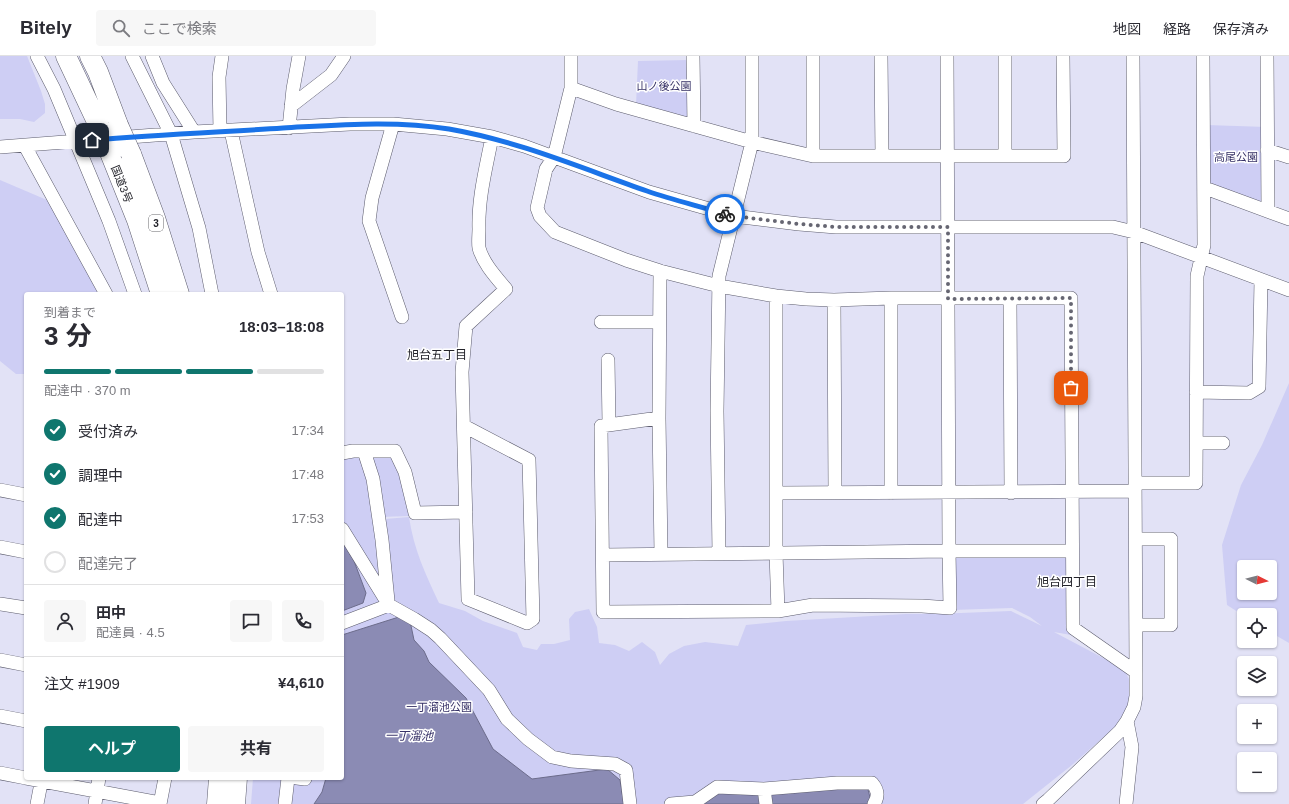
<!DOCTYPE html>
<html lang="ja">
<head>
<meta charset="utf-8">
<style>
  body { margin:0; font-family:Helvetica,"Noto Sans JP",sans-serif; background:#f7f7f7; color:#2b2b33; height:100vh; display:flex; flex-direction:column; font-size:15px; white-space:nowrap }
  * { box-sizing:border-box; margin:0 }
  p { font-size:13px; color:#7c7c81 }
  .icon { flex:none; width:22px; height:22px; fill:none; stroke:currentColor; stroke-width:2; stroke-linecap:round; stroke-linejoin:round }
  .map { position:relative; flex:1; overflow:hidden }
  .panel { position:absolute; left:24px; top:236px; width:320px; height:488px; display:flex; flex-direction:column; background:#fff; border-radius:4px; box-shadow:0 1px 3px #0004 }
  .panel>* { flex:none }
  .needle { width:26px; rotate:96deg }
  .controls { position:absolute; left:1237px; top:504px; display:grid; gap:8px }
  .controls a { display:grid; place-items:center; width:40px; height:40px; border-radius:4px; background:#fff; box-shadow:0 1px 3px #0004; font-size:20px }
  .pin { position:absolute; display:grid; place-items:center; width:34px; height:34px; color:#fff; margin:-17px; border-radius:8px; box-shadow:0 2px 6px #0006 }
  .courier { position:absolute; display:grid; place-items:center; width:40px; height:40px; margin:-20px; border:3px solid #1a73e8; border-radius:50%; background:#fff; color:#222; box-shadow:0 1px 5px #0007 }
  .summary em { font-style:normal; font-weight:700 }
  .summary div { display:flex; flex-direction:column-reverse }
  .summary { display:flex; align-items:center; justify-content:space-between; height:68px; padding:0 20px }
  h1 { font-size:26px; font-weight:700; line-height:30px }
  .bar { display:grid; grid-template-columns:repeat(4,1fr); gap:6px 4px; align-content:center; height:48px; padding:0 20px }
  .bar i { height:5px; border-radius:3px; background:#e1e1e2 }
  .bar .on { background:#0f766e }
  .bar p { grid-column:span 4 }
  .line { display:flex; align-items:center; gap:10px; padding:0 20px; border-top:1px solid #e1e1e2 }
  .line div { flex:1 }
  .round { display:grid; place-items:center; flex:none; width:42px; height:42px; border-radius:4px; background:#f7f7f7 }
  ol { padding:0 20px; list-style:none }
  li { display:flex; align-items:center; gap:12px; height:44px }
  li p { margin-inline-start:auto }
  li .icon { padding:4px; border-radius:50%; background:#0f766e; color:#fff; stroke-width:4 }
  li:last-child { color:#7c7c81 }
  li i { width:22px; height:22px; border:2px solid #e1e1e2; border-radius:50% }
  .button { display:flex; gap:8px; margin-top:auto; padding:8px 20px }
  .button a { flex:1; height:46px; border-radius:4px; background:#0f766e; color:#fff; font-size:16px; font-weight:700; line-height:46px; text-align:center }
  .button a+a { background:#f7f7f7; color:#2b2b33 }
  header { display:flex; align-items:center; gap:24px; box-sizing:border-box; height:56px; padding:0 20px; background:#fff; border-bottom:1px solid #e1e1e2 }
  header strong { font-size:19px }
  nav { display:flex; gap:22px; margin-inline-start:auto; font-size:14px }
  .search { width:280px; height:36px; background:#f7f7f7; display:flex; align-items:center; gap:10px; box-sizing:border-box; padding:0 14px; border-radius:4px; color:#7c7c81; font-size:15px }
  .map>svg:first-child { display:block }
  .green { fill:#cecef4; fill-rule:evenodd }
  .water { fill:#8b8bb4; stroke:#6c6c8b }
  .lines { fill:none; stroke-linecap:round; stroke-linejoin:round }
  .minor-casing { stroke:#5c5c6d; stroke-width:14 }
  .highway-casing { stroke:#5c5c6d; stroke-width:21 }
  .minor { stroke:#fff; stroke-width:13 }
  .highway { stroke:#fff; stroke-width:20 }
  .highway-bridge-casing { stroke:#5c5c6d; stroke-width:21; stroke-linecap:butt }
  .highway-bridge { stroke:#fff; stroke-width:20 }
  .done { stroke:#666672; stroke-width:4; stroke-dasharray:0 7.2 }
  .route { stroke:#1a73e8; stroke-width:5 }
  .labels { text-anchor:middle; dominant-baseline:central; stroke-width:3; stroke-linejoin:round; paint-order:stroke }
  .shield { fill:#fff; stroke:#66666b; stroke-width:1 }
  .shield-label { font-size:10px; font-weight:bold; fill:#24242b }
  .park-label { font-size:11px; fill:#363166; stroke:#fff }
  .street-label { font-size:11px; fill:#24242b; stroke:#fff }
  .neighbourhood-label { font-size:12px; fill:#24242b; stroke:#fff }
  .water-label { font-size:12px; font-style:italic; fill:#383369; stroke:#fff }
</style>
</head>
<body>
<header>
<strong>Bitely</strong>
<div class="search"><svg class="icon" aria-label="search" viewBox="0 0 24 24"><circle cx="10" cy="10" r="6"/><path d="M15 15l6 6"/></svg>ここで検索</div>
<nav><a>地図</a><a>経路</a><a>保存済み</a></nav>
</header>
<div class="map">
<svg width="1289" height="748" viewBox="0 0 1289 748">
  <rect width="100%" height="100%" fill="#e2e2f6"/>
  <path class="green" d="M0 0H27L41 35 45 48V57L34 66 20 63H0Z
    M688 4 690 64 636 49 638 5Z
    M1207 69 1266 71V153L1207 130Z
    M0 124 47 144 63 169 89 217 98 238H26V318H16L0 305Z
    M1289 327V587L1270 576V559L1244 560 1227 549 1222 489 1241 429 1262 389ZM1244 511H1270V537H1244Z
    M369 397H394L409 460 380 461Z
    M359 400 385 463 409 461C414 494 425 517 439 547L465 555 483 565 517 577 523 591 537 594 541 588H554L570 584 569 563 575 556 589 553 597 571 599 587 615 589 629 595 642 586 655 596 660 609 669 598 684 590 705 586 738 590 746 569 786 565 906 558H936L1011 555 1042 570 1030 561 1012 552 952 554V498H1070L1071 579 1054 576 1124 613 1130 625 1131 638 1128 650 1116 670 1072 709 1023 748H251L253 722H342V402Z"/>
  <path class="water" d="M342 485 354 505 366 537 363 547 342 555Z
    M402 560 410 565 414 584 424 595 429 606 466 642 493 693 532 723 607 713 620 724 624 748H314L322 736 326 722H342V579Z
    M867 730 871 745 867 748H699L719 733Z"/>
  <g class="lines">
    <g class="minor-casing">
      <path id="minor" d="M37 0 54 33 109 165 135 238
        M132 0 171 78 199 172 212 238
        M152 0 163 27 194 76
        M571 0V32L554 101 546 113 537 152 540 160 555 176 626 204 660 215 719 230 776 240 806 243 834 244 891 242H1071L1073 572 1136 616
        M693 0 694 70
        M813 0V100
        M881 0 882 100
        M1005 0V100
        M1267 0 1268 155
        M571 32 616 48 752 86 813 100H1064L1063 0
        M291 50 331 19 344 0
        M393 68 372 142 369 165 402 261
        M289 72 293 33 299 0
        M220 75 219 21 222 0
        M231 75 258 196 271 238
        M25 90 106 238
        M0 91 194 76 350 68H393L447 73 492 81 524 90 649 136 734 160 799 168 836 171H1113L1134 176 1289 234
        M1267 94 1289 101
        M1205 132 1289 163
        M660 215 659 362 661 498
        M776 240V497L778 555
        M1010 242 1011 437
        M834 244 835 437
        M601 266H659
        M608 304 609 368
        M1196 336 1249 337 1259 331 1261 224
        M659 362 601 370 603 556 778 555 813 549 922 550 950 552 949 495 947 0
        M464 370 529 404 533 563 527 567 468 543 462 316 466 270 506 233C496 221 483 207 479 192 478 186 479 179 479 173 478 142 486 112 492 81
        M1197 387H1223
        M364 395 373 423 382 484 388 545
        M342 397 353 395H395L405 416 415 457 466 456
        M1136 427H1196L1197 220 1204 189 1203 0
        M0 434 26 439
        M777 437 1135 435
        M891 437V242
        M342 473 389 549 414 563 431 574 440 582 489 634 507 663 528 683 552 701 571 705 615 708 626 714 630 748
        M1136 483H1171V569H1136
        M0 491 26 496
        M719 497 717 355 719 220 752 86V0
        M603 499 949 495H1072
        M0 548 26 552
        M342 567 389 549
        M0 604 26 609
        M0 660 26 665
        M0 717 26 722
        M26 722 160 747
        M297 722 305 723
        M764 733 766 748
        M37 748 42 722
        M95 748 99 722
        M160 748 165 722
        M285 748 288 722
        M671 748 695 746 717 731 764 733 837 727H872C878 734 879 740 874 748
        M1043 748 1048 744 1120 675 1127 665
        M1126 748 1132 691 1127 665 1134 651 1136 640V616L1133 0"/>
    </g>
    <g class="highway-casing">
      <path id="highway" d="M66 0 99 70
        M90 0 98 16 118 69
        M131 98 155 162 179 238
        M111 99 137 164 161 238
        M217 748 219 722
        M235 748 237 722"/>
    </g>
    <use href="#minor" class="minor"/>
    <use href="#highway" class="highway"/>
    <g class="highway-bridge-casing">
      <path id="highway-bridge" d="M118 69 131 98
        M99 70 111 99"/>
    </g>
    <use href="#highway-bridge" class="highway-bridge"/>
  </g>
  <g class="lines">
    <path class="done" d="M725 158 734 160 799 168 836 171H948V243L1071 242V332"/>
    <path class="route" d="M92 84C156 79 219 76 283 72 338 69 394 64 449 73 518 85 581 112 647 135 673 144 699 150 725 158"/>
  </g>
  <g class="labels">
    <rect class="shield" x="149" y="159" width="14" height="16" rx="3"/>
    <g class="shield-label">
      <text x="156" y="167">3</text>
    </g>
    <g class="park-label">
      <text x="664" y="30">山ノ後公園</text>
      <text x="1236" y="101">高尾公園</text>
      <text x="439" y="651">一丁溜池公園</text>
    </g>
    <g class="street-label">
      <text transform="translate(122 128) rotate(68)">国道3号</text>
    </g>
    <g class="neighbourhood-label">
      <text x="437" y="299">旭台五丁目</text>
      <text x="1067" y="526">旭台四丁目</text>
    </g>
    <g class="water-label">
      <text x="409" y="680">一丁溜池</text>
    </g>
  </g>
</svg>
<div class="controls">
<a><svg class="needle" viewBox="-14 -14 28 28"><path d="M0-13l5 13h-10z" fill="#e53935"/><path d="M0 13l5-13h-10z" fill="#7c7c81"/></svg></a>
<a><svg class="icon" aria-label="locate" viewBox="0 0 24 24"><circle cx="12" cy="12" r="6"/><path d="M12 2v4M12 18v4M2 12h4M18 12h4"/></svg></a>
<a><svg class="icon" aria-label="layers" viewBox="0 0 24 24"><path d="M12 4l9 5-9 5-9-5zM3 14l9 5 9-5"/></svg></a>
<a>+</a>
<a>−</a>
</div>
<div class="pin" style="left:1071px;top:332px;background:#ea580c"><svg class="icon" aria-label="bag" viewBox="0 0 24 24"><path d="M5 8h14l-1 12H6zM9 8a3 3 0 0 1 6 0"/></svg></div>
<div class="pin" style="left:92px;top:84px;background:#1f2937"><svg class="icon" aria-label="home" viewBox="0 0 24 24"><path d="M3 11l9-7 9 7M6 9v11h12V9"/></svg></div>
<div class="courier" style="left:725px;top:158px"><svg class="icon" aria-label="bike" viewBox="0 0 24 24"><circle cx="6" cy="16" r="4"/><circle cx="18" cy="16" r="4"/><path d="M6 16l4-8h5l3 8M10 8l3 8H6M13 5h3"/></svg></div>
<section class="panel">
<div class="summary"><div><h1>3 分</h1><p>到着まで</p></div><em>18:03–18:08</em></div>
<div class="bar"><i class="on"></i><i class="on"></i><i class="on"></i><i></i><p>配達中 · 370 m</p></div>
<ol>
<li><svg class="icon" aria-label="check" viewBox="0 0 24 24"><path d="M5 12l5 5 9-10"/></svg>受付済み<p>17:34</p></li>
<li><svg class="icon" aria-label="check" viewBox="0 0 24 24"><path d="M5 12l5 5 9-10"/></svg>調理中<p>17:48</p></li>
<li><svg class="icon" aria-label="check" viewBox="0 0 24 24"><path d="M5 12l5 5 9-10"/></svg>配達中<p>17:53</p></li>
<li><i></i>配達完了</li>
</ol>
<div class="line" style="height:72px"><a class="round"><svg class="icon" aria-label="person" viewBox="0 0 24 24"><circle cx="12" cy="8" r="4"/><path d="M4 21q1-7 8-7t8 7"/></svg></a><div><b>田中</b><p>配達員 · 4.5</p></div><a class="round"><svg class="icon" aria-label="chat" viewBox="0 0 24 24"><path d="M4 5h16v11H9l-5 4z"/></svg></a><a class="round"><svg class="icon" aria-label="phone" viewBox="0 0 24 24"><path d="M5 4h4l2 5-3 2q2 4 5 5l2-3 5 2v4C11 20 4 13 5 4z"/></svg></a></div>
<div class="line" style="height:52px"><div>注文 #1909</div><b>¥4,610</b></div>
<div class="button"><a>ヘルプ</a><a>共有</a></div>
</section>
</div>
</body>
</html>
